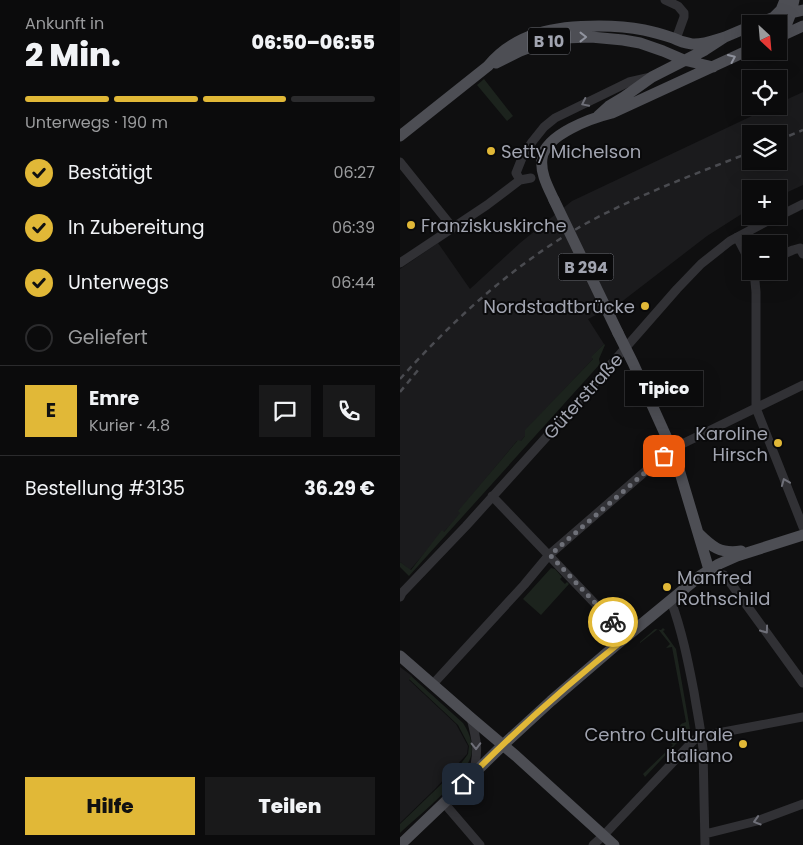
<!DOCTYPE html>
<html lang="de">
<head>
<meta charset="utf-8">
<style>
  body { margin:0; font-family:Poppins,sans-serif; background:#19191a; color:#f1f3f6; height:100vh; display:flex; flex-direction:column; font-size:19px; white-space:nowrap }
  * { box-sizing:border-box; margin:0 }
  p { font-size:16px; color:#9a9b9d }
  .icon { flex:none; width:28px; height:28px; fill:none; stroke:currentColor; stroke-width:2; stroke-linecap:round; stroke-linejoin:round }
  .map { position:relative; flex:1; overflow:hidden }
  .sheet { display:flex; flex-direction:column; background:#0b0b0c; width:400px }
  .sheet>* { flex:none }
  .needle { width:32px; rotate:154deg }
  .tools { position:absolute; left:342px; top:15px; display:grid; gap:10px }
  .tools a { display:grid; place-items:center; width:45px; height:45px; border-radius:0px; background:#0b0b0c; box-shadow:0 5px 20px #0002,0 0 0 1px #2b2b2d; font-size:25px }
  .pin { position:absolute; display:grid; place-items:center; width:42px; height:42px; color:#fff; margin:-21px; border-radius:10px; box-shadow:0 2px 8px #0006 }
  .courier { position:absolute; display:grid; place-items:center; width:50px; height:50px; margin:-25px; border:4px solid #e1b837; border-radius:50%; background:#fff; color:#222; box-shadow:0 1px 6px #0007 }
  .bubble { position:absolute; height:35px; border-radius:0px; background:#0b0b0c; box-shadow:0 5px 20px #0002,0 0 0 1px #2b2b2d; font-size:16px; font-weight:800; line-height:35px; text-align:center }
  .headline em { font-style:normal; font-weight:800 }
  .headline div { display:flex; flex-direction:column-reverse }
  .headline { display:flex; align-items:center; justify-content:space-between; height:85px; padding:0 25px }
  h1 { font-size:32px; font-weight:800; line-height:38px }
  .bar { display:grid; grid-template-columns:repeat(4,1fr); gap:8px 5px; align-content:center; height:60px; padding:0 25px }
  .bar i { height:6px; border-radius:4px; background:#2b2b2d }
  .bar .current { background:#e1b837 }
  .bar p { grid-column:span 4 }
  .line { display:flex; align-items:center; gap:12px; padding:0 25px; border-top:1px solid #2b2b2d }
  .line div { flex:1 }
  .round { display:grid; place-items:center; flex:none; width:52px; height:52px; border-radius:0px; background:#19191a }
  ol { padding:0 25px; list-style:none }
  li { display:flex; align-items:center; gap:15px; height:55px }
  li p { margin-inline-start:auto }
  li .icon { padding:5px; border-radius:50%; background:#e1b837; color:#111; stroke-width:4 }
  li:last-child { color:#9a9b9d }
  li i { width:28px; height:28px; border:2px solid #2b2b2d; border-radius:50% }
  .primary-button { display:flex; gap:10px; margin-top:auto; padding:10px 25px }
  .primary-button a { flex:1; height:58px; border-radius:0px; background:#e1b837; color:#111; font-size:20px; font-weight:800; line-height:58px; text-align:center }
  .primary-button a+a { background:#19191a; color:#f1f3f6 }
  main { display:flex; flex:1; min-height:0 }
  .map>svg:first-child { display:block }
  .built { fill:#1b1b1d; fill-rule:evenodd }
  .green { fill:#1c231d }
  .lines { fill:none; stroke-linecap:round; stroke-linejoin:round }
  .minor { stroke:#313135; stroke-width:9 }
  .major { stroke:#4d4e54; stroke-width:11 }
  .rail { stroke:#4a4b50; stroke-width:2.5; stroke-dasharray:6 5; stroke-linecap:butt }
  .major-bridge { stroke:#4d4e54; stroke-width:11 }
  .oneway { stroke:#90939e }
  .oneway2 { stroke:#6f7079 }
  .done { stroke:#6e7078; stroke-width:5; stroke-dasharray:0 9 }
  .route { stroke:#e1b837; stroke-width:6 }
  .poi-dot { fill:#e1b837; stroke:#0a0a0b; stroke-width:2 }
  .labels { text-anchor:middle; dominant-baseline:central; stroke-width:4; stroke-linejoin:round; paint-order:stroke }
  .shield { fill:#0a0a0b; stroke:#74767e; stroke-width:1 }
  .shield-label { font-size:16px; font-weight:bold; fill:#a1a4b0 }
  .poi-label { font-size:18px; fill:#a1a4b0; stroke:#0a0a0b; text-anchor:start }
  .street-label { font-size:18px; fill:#a1a4b0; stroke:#0a0a0b }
</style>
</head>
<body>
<main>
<section class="sheet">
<div class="headline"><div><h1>2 Min.</h1><p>Ankunft in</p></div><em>06:50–06:55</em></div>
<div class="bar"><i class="current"></i><i class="current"></i><i class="current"></i><i></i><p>Unterwegs · 190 m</p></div>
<ol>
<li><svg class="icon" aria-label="check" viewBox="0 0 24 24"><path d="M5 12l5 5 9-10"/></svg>Bestätigt<p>06:27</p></li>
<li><svg class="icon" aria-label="check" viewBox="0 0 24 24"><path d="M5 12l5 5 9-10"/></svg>In Zubereitung<p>06:39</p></li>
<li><svg class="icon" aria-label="check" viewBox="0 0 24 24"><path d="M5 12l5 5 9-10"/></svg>Unterwegs<p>06:44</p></li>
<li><i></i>Geliefert</li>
</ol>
<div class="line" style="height:90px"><b class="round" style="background:#e1b837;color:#111">E</b><div><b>Emre</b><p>Kurier · 4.8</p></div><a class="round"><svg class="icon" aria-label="chat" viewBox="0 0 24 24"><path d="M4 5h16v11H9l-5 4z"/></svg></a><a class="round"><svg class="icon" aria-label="phone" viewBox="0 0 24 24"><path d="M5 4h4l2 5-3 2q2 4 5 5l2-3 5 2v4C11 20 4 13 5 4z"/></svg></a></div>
<div class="line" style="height:65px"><div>Bestellung #3135</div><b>36.29 €</b></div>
<div class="primary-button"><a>Hilfe</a><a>Teilen</a></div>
</section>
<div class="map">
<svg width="403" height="845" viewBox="0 0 403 845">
  <rect width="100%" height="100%" fill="#0f0f10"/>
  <path class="built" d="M403 92V185L379 196V189H351V209L340 215 307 236 220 303 188 319 204 344 192 357 193 359 126 430 125 436 121 441H117L59 511 61 513 44 532 35 541 10 570 0 562V269L38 243 70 289 120 243 172 201 373 106H379V103ZM351 134H379V161H351Z
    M0 667 12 676 9 680 56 724 68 746 67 754 35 789 0 823Z"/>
  <path class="green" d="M84 79 113 116 107 121 77 85Z
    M204 344 205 345 199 359 200 364 9 576 0 567V562L11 570 42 530 44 532 60 513 58 511 118 440 121 441 125 436V430L193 359 191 357Z
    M151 568 155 569 162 577 160 579 165 584 167 582 169 584 141 615 123 599Z
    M263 628 265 630 263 631 276 649 290 729 245 777 243 774 273 745 269 741 271 739 276 743 283 735 278 729 281 724 286 722 272 647 266 648 270 644 258 629 240 643V642L255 629 261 630Z
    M11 676 63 723C69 732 74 744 71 756 64 780 19 815 0 833V824L57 769 68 754 69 746 58 725 9 679Z"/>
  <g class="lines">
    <path class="minor" d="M265 0 278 6 284 13V17L276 39
      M0 162 53 228
      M120 180 116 173 122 158 132 142 144 127 155 118 229 82 251 77
      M379 216 403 204
      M337 237 351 264
      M379 256 393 250 400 248 403 254
      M0 263 87 205 120 180 131 178
      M354 271 356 292V408L403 527
      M92 496 227 637
      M309 570 324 575 332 585 403 683
      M0 597 2 593 66 526 178 402 277 289 301 264 330 241 377 216
      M271 601C282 631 288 661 294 692 297 711 301 730 303 749L305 845
      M33 684 124 585 149 555 255 463 280 445 403 385
      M71 718C77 741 79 751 73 774
      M44 803 80 845
      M305 834 357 821 403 804
      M193 845 203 836 294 740 302 736 403 717"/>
    <path class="major" d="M374 17 381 10 385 0
      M357 24 374 17 403 10
      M382 36 391 13 394 0
      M379 37 403 26
      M96 63 120 51 141 43 164 38 191 37 223 40 240 43 263 51 284 60 313 67
      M198 116 209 106 224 97 252 77 305 50 325 37 351 26
      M0 136 88 66C116 32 157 26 199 26 214 26 229 27 244 30 254 32 264 35 273 38 279 41 285 43 292 44 302 45 315 40 325 37
      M154 200C148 187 140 173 142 158 146 134 192 118 212 113L351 49
      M218 333 233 363 275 456 307 563 309 570
      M298 533C312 547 320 554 341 551
      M0 656 71 718 116 756 214 845
      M0 845 44 803 103 745 151 701 215 646 300 576 319 564 337 556 403 535"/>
    <path class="rail" d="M379 140 403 130
      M0 379C54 319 114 264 185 224 238 195 295 174 351 152
      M0 392 19 369"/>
    <path class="major-bridge" d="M154 200 218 333"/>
  </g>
  <defs><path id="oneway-chevron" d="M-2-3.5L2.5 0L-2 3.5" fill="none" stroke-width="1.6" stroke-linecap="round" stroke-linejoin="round" transform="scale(1.25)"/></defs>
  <g class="oneway">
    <use href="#oneway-chevron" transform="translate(183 37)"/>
    <use href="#oneway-chevron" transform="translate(332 58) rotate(-24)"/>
  </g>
  <g class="oneway2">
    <use href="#oneway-chevron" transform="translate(185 103) rotate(154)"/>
    <use href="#oneway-chevron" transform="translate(385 482) rotate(-112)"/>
    <use href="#oneway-chevron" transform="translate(365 630) rotate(54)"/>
    <use href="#oneway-chevron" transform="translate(76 746) rotate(89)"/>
    <use href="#oneway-chevron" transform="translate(357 821) rotate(163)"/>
  </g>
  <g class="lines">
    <path class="done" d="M213 622 150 555 264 456"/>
    <path class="route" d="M63 784C114 732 170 682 227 637L213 622"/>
  </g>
  <g class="poi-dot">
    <circle cx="91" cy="151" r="5"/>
    <circle cx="11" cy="225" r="5"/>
    <circle cx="245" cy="306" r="5"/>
    <circle cx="378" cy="443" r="5"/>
    <circle cx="267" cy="587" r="5"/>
    <circle cx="343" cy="744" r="5"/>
  </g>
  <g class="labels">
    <g class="shield">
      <rect x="128" y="27.5" width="42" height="27" rx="4"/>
      <rect x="158.5" y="253.5" width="55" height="27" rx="4"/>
    </g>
    <g class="shield-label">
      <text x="149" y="41">B 10</text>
      <text x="186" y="267">B 294</text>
    </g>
    <g class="poi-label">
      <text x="101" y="151">Setty Michelson</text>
      <text x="21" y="225">Franziskuskirche</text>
      <text x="235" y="306" text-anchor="end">Nordstadtbrücke</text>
      <text x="368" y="433" text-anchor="end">Karoline<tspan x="368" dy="21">Hirsch</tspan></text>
      <text x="277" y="577">Manfred<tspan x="277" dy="21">Rothschild</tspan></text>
      <text x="333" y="734" text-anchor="end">Centro Culturale<tspan x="333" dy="21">Italiano</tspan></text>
    </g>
    <g class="street-label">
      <text transform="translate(183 396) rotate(-48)">Güterstraße</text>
    </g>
  </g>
</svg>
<div class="tools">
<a><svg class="needle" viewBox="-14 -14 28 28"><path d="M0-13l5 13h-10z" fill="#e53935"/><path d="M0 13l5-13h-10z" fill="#9a9b9d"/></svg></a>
<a><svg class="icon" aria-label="locate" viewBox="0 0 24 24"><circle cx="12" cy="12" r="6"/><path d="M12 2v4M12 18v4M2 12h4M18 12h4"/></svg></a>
<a><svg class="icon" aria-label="layers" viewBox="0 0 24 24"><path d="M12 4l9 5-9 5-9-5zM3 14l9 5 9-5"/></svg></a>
<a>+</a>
<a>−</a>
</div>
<div class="pin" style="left:264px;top:456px;background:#ea580c"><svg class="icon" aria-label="bag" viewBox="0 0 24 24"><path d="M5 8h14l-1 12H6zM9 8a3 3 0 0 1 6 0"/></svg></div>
<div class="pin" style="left:63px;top:784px;background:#1f2937"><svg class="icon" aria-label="home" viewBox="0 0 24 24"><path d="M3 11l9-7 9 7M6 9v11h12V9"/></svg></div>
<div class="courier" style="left:213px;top:622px"><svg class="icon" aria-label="bike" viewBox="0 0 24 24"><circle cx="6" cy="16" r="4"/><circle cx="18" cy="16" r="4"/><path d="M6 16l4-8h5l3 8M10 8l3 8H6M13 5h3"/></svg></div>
<div class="bubble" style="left:225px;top:371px;width:78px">Tipico</div>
</div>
</main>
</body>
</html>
